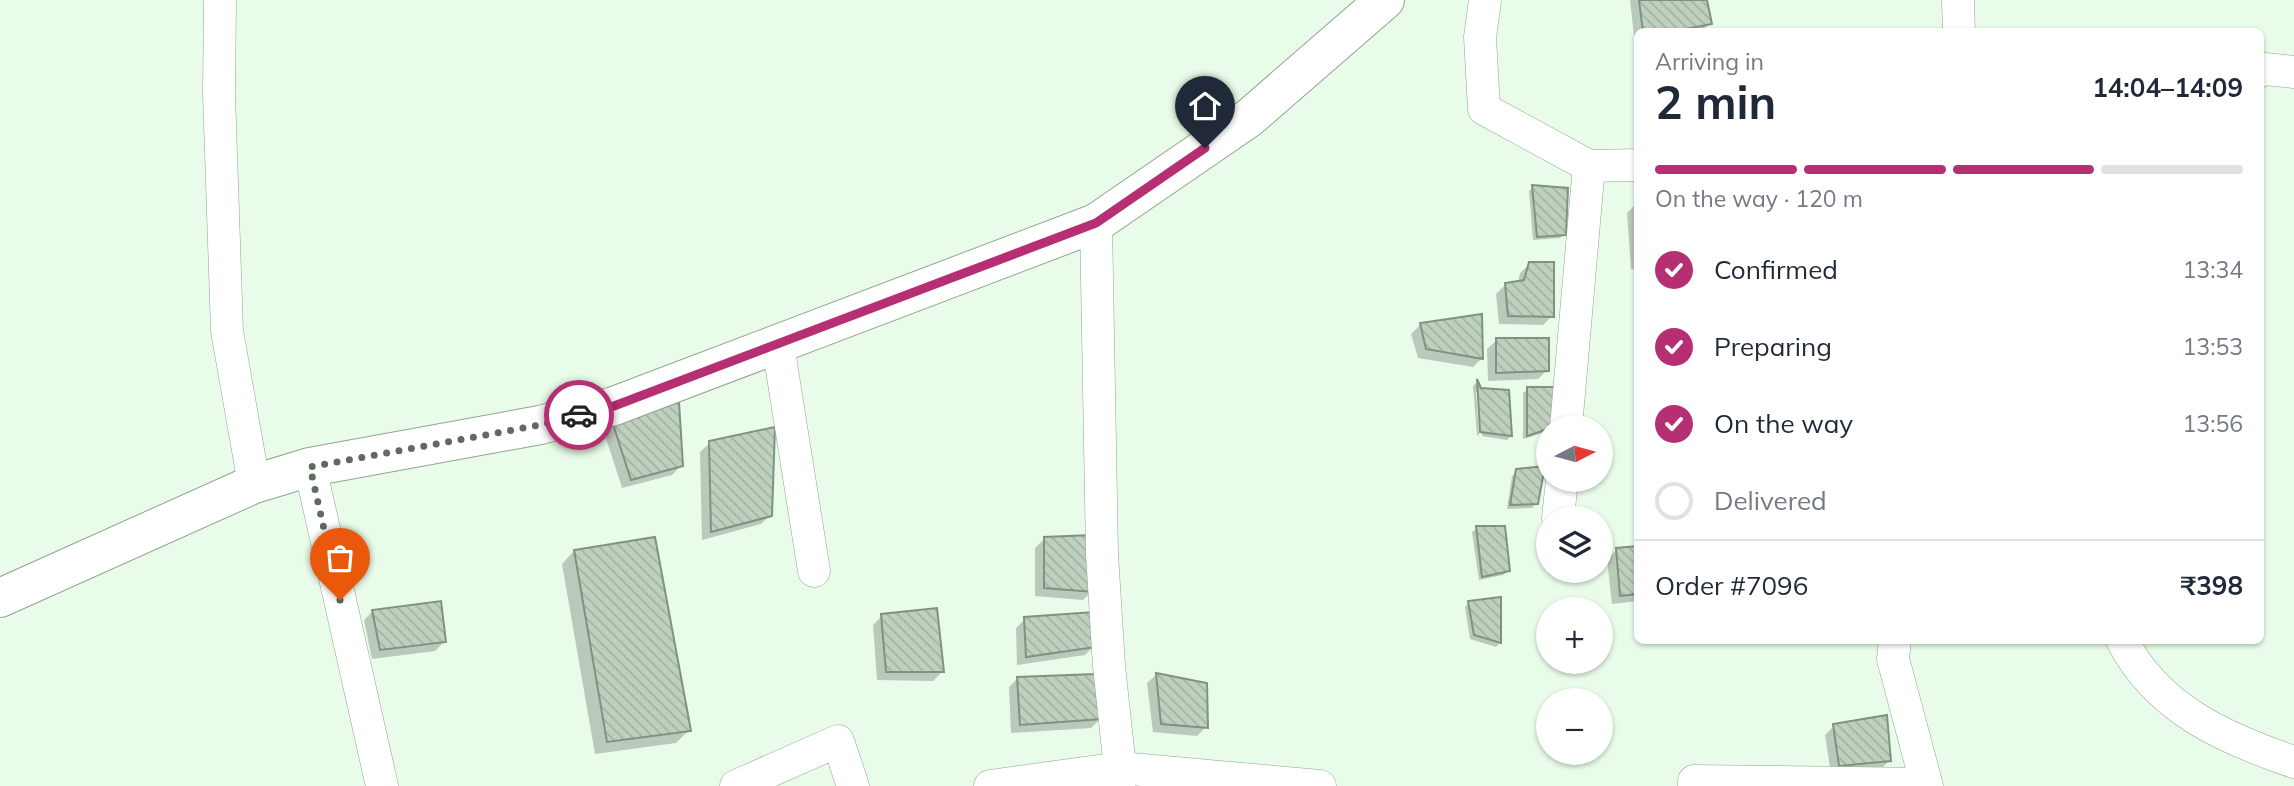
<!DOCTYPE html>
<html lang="en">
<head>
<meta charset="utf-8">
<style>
  body { margin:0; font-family:Mulish,sans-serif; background:#f2f2f3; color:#1f2937; height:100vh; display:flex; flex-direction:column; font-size:26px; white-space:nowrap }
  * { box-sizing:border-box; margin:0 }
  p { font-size:23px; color:#747a83 }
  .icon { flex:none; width:38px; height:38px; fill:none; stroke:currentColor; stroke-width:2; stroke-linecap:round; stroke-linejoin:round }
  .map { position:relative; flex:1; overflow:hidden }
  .panel { position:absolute; left:1634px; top:28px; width:630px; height:616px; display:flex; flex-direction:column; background:#fff; border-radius:10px; box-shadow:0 2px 5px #0004 }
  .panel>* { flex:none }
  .needle { width:46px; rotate:84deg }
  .controls { position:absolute; left:1536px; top:415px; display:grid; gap:14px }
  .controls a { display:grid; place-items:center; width:77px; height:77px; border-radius:50%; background:#fff; box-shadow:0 2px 5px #0004; font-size:35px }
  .pin { position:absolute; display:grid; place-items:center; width:60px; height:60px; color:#fff; margin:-72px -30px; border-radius:50% 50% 50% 0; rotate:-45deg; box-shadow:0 0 7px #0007 }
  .pin .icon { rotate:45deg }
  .courier { position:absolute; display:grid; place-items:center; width:70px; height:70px; margin:-35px; border:5px solid #b62f72; border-radius:50%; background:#fff; color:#222; box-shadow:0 2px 9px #0007 }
  .head em { font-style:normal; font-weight:700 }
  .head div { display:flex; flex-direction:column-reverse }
  .head { display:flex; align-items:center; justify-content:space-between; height:119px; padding:0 21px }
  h1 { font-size:46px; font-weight:700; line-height:52px }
  .bar { display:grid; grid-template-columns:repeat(4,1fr); gap:10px 7px; align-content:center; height:84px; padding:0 21px }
  .bar i { height:9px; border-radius:5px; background:#e0e1e3 }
  .bar .on { background:#b62f72 }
  .bar p { grid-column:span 4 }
  .line { display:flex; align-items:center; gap:18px; padding:0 21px; border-top:2px solid #e0e1e3 }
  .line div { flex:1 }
  ol { padding:0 21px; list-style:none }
  li { display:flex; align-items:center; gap:21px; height:77px }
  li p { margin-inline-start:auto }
  li .icon { padding:7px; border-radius:50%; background:#b62f72; color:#fff; stroke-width:4 }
  li:last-child { color:#747a83 }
  li i { width:38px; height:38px; border:4px solid #e0e1e3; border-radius:50% }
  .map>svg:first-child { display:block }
  .shadow { fill:#0003 }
  .building { fill:url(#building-back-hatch); stroke:#809280; stroke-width:2 }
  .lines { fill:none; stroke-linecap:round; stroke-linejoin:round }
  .minor-casing { stroke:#92a391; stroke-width:33 }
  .tertiary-casing { stroke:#92a391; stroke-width:40 }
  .minor { stroke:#fff; stroke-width:32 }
  .tertiary { stroke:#fff; stroke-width:38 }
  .done { stroke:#606b60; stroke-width:7; stroke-dasharray:0 12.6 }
  .route { stroke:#b62f72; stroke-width:9 }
</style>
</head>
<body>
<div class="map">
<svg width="2294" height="786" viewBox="0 0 2294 786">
  <defs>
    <pattern id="building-back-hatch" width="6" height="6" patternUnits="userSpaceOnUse" patternTransform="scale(1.75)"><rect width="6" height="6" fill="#bed1be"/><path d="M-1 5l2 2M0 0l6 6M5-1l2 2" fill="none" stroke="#a3b3a3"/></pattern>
  </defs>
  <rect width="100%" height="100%" fill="#e9fce9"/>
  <path class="shadow" d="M1630 0H1705L1710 23 1701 32H1638V44L1635 45Z
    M1533 187 1564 234 1560 238 1533 240 1529 191Z
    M1636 204H1638V270L1631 269 1627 213Z
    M1530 264 1552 316 1543 325 1499 324 1496 294 1505 285 1518 283 1520 273Z
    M1420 325 1482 358 1473 367 1418 358 1411 334Z
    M1497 340 1547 370 1538 379 1488 381 1487 349Z
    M1476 383 1511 436 1507 440 1482 436 1479 392H1476L1479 436 1477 435 1473 386Z
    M1528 389 1549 427V431L1523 439V393Z
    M614 426 681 466 672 475 622 488 605 435Z
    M710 443 770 515 761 524 702 540 700 452Z
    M1517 471 1536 503 1532 508 1507 509 1512 476Z
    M1477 528 1508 571 1503 575 1479 580 1472 532Z
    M1044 539 1092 591 1083 600 1035 596V548Z
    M1638 547V601L1612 604 1607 559 1617 550Z
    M574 551 689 730 676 743 595 754 562 564Z
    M1469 602 1500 643 1496 647 1470 639 1465 607Z
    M373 611 444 642 435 651 372 659 364 620Z
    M882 616 942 672 933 681 877 680 873 625Z
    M1025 619 1094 646 1085 655 1017 665 1016 628Z
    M1156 675 1206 727 1197 736 1153 732 1147 683Z
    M1018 678 1100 719 1091 728 1011 733 1009 687Z
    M1834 726 1889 761 1880 770 1831 774 1825 735Z"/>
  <path class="building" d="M1639 0H1707L1712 24 1670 32H1643Z
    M1532 185 1568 188 1566 235 1537 237Z
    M1529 262H1554V317L1508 316 1505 283 1524 280Z
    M1482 314 1483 359 1426 349 1420 323Z
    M1496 338H1549V371L1496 373Z
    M1477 379 1481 388 1509 390 1512 436 1480 432Z
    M1527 387H1556L1554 427 1527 436Z
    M679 402 683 466 631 480 613 424Z
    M775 427 772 516 711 532 709 441Z
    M1545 466 1538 504 1510 505 1516 469Z
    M1476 526H1505L1510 571 1482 577Z
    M1091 535 1094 592 1044 588V537Z
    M655 537 691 731 607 742 574 550Z
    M1638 546V594L1620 596 1616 548Z
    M1501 597V643L1474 635 1468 601Z
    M441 601 446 642 380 650 372 610Z
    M937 608 944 672H886L881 614Z
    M1094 612 1096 647 1026 657 1024 617Z
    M1156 673 1207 683 1208 728 1161 724Z
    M1095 674 1102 719 1020 725 1017 677Z
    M1887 715 1891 761 1839 766 1833 724Z"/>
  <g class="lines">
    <g class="minor-casing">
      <path id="minor" d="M220 0 219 94 227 331 254 484
        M1485 0 1480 37 1484 109 1589 166 1638 165
        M1958 2 1959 32
        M2261 71 2265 69 2294 72
        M1096 223 1102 554 1109 666 1120 768 1119 786
        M778 345 814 571
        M1566 427 1589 166
        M310 467 382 786
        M1558 518 1562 480
        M1895 640 1893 659 1927 786
        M2122 640C2157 709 2226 739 2294 762
        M736 786 838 741 853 786
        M990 786 1120 768 1320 786
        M1694 786V781L1926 784"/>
    </g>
    <g class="tertiary-casing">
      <path id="tertiary" d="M0 598 254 484 310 467 540 425 614 406 1096 223 1249 118 1385 0"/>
    </g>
    <use href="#minor" class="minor"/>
    <use href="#tertiary" class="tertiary"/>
  </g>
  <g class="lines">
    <path class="done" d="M340 600 310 467 540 425 579 415"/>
    <path class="route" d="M579 415 614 406 1096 223 1205 148"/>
  </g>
</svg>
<div class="controls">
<a><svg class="needle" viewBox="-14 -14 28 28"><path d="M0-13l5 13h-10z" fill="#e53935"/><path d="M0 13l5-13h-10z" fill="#747a83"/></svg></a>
<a><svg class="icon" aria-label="layers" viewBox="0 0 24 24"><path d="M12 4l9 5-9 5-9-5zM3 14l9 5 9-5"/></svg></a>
<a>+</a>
<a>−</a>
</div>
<div class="pin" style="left:340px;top:600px;background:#ea580c"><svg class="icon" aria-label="bag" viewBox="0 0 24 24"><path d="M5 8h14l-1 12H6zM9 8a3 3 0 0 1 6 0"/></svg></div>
<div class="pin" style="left:1205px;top:148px;background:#1f2937"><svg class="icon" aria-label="home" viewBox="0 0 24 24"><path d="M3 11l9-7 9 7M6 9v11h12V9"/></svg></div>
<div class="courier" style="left:579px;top:415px"><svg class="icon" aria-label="car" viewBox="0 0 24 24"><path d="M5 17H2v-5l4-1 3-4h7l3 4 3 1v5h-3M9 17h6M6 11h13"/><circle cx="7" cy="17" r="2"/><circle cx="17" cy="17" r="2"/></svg></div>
<section class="panel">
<div class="head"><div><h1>2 min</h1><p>Arriving in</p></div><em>14:04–14:09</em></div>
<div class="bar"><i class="on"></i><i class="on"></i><i class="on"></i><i></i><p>On the way · 120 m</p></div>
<ol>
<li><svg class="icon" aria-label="check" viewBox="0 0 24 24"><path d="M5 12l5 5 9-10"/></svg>Confirmed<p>13:34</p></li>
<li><svg class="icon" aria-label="check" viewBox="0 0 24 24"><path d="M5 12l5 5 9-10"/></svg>Preparing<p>13:53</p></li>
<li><svg class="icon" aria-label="check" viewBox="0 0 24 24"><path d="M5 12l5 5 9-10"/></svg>On the way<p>13:56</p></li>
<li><i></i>Delivered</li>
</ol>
<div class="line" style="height:91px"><div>Order #7096</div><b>₹398</b></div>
</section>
</div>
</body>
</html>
